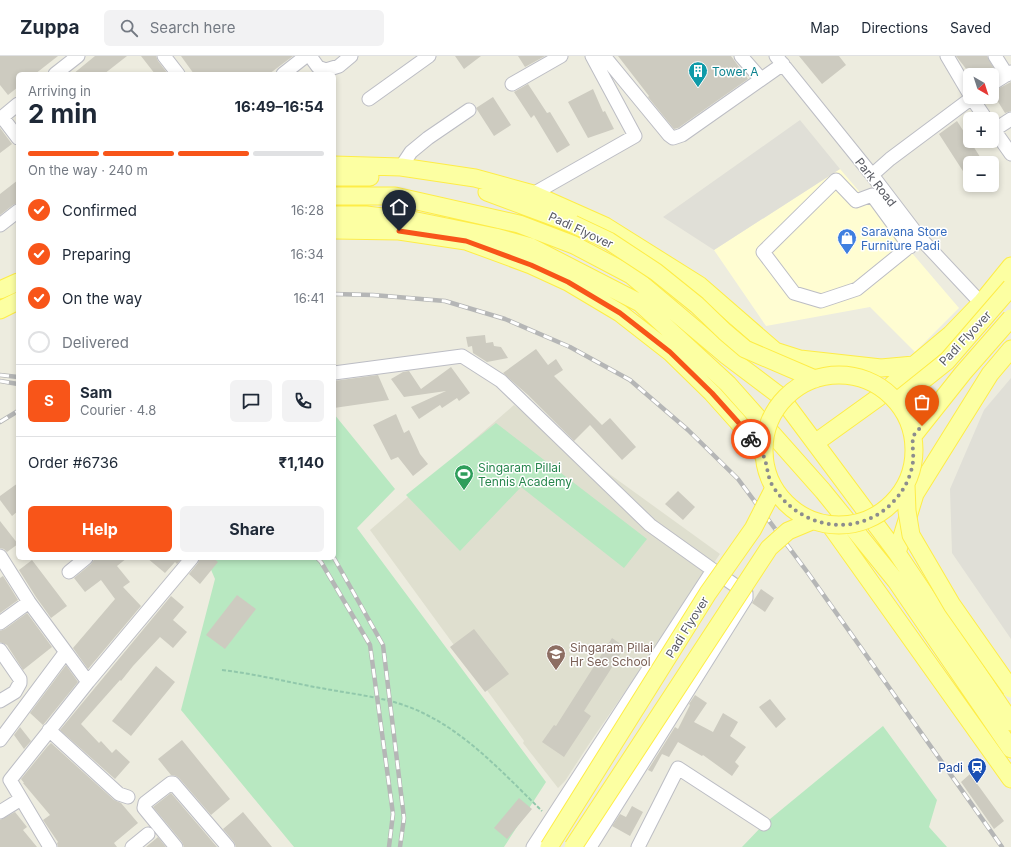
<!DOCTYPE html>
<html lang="en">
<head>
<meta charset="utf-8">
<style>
  body { margin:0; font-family:Inter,sans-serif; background:#f2f2f3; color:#1f2937; height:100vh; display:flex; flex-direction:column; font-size:15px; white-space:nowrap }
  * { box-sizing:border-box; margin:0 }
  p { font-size:13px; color:#747a83 }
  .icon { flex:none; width:22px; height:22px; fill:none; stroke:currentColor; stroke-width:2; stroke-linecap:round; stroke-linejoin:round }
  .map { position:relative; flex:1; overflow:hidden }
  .side { position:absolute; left:16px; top:16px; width:320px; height:488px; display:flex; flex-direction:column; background:#fff; border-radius:6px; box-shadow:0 2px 6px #0003 }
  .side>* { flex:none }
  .needle { width:26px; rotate:141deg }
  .tools { position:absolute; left:963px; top:12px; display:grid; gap:8px }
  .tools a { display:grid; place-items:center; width:36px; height:36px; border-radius:6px; background:#fff; box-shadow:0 2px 6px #0003; font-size:20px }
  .pin { position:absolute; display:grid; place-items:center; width:34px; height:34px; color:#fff; margin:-41px -17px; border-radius:50% 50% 50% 0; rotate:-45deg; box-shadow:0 0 4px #0007 }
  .pin .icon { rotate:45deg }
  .courier { position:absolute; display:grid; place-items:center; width:40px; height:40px; margin:-20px; border:3px solid #f85519; border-radius:50%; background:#fff; color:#222; box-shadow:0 1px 5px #0007 }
  .headline em { font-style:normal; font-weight:700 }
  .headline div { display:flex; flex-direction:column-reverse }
  .headline { display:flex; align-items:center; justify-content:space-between; height:68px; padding:0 12px }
  h1 { font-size:26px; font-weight:700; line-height:30px }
  .bar { display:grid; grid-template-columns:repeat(4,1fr); gap:6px 4px; align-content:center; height:48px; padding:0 12px }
  .bar i { height:5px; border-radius:3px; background:#e0e1e3 }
  .bar .selected { background:#f85519 }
  .bar p { grid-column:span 4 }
  .line { display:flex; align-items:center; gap:10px; padding:0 12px; border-top:1px solid #e0e1e3 }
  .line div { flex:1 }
  .round { display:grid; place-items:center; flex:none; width:42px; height:42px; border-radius:6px; background:#f2f2f3 }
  ol { padding:0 12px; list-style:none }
  li { display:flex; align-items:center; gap:12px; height:44px }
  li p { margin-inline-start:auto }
  li .icon { padding:4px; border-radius:50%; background:#f85519; color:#fff; stroke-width:4 }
  li:last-child { color:#747a83 }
  li i { width:22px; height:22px; border:2px solid #e0e1e3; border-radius:50% }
  .cta { display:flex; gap:8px; margin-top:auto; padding:8px 12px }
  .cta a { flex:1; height:46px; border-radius:6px; background:#f85519; color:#fff; font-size:16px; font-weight:700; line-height:46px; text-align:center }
  .cta a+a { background:#f2f2f3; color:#1f2937 }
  header { display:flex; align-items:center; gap:24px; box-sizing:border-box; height:56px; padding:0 20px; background:#fff; border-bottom:1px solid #e0e1e3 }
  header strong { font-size:19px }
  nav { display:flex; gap:22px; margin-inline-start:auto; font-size:14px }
  .search { width:280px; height:36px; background:#f2f2f3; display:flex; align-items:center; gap:10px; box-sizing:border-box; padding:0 14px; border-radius:6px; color:#747a83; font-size:15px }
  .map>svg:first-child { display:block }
  .commercial { fill:#fffdd2 }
  .industrial { fill:#e0dfd7 }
  .education { fill:#dfdfcf }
  .green { fill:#b8e8c1 }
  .building { fill:#cdcbc0 }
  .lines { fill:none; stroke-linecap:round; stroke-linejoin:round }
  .minor-casing { stroke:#bcbdc4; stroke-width:15 }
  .major-casing { stroke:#feed47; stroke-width:19 }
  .path { stroke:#91c8ab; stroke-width:2; stroke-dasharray:4 2; stroke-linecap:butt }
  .minor { stroke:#fff; stroke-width:13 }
  .major { stroke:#fcffa2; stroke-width:17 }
  .rail-casing { stroke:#b5b6b6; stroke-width:4.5 }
  .rail { stroke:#fff; stroke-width:3; stroke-dasharray:9; stroke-linecap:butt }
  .major-bridge-casing { stroke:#feed47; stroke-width:19; stroke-linecap:butt }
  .major-bridge { stroke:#fcffa2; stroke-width:17 }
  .done { stroke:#8c8d8e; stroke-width:4; stroke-dasharray:0 7.2 }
  .route { stroke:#f85519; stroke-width:5 }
  .labels { text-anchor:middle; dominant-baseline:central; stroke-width:3; stroke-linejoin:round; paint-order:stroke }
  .culture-label { font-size:12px; fill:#0d838f; stroke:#fff; text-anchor:start }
  .street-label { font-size:12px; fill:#585a62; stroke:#fff }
  .shop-label { font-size:12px; fill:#366cbe; stroke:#fff; text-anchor:start }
  .leisure-label { font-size:12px; fill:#27864d; stroke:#fff; text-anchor:start }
  .education-label { font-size:12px; fill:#785e54; stroke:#fff; text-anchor:start }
  .transit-label { font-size:12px; fill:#164399; stroke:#fff; text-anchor:end }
</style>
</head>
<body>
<header>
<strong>Zuppa</strong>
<div class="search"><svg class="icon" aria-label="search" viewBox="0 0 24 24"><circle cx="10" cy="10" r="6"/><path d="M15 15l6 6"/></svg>Search here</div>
<nav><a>Map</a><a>Directions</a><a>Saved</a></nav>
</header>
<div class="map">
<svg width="1011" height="791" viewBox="0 0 1011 791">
  <rect width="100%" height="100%" fill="#edecdf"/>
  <path class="commercial" d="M840 113 959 252 915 296 870 251 766 270 714 194Z"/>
  <path class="industrial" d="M800 64 840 113 714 194 663 161Z
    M1011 322V583L952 497 950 433 984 354Z"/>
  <path class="education" d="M514 349 720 498 591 685 565 725 558 732 523 687 524 685 370 474Z"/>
  <path class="green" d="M334 358 395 433 357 472 546 726 504 791H294L181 654 215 523 206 502H334Z
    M496 367 647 483 624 512 521 431 460 495 406 439Z
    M883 670 937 744 929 771 947 791H742L764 768Z"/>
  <path class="building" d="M0 0H58L35 18H18V31L8 39 0 29Z
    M95 0H127L104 18H73Z
    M141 0H156L158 5 168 18H155Z
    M181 0H293L269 18H194Z
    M455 0H481L464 13Z
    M518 0H545L525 11Z
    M618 0H731L748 23 678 72 674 73 648 41 649 40Z
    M799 0H839L846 9 822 28Z
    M956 0H987L996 16 991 19H971Z
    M1011 26V55L1005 57 992 36Z
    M528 28 547 57 550 56 570 89 557 97 534 59 531 62 514 36Z
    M593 33 603 56 605 55 614 73 588 82 568 46Z
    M493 41 511 69 494 80 476 52Z
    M957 65 984 107H970V126L939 78Z
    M0 72 12 88 0 97Z
    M18 124V147L13 149 0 159V138Z
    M485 279 486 287 493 286 494 290 501 291 508 302 487 306 473 297 472 290 468 291 466 281Z
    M536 293 548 309 556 303 563 314 554 320 602 369 610 362 636 391 622 404 590 369 574 385 528 339 503 317Z
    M451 311 470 337 459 345 457 342 442 352 440 349 419 363 411 351 446 335 404 341 391 323 403 316 409 315 421 333Z
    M378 319 389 344 334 352V325Z
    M396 358 404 377 409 374 420 398 428 408 413 420 398 401 391 404 373 369Z
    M18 427V455L12 460 0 444V440Z
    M678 435 695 451 683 464 665 448Z
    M0 465 18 488 7 496 4 493 0 492Z
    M95 502H127L117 510 130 526 123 531 141 550 88 613 73 592 115 543 101 524 85 536 74 522 91 508Z
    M147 502H182L177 508 175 506 165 517Z
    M200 502H213L218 506 200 528 189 518 198 507Z
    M32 504 67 550 51 562 36 541 19 514Z
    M3 520 18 544 0 557V522Z
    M761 533 774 542 765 556 752 547Z
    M237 539 256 553 225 593 206 579Z
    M171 540 184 551 173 564 187 576 173 592 160 581 133 610 121 625 120 624 104 642 81 668 99 687 101 685 112 697 116 693 130 706 115 723 60 674Z
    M27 557 52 591 23 614 7 589 0 586V575L5 573Z
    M474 573 509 618 485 636 450 591Z
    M612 582 625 591 584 655 591 660 564 701 542 686 554 669 556 670Z
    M66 609 78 626 43 669 30 657Z
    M156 610 175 626 131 680 112 665Z
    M695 639 707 647 694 666 713 676 723 657 738 666 730 680 746 691 735 706 739 710 732 720 703 699 702 700 678 686 669 701 662 698 652 716 648 714 675 671 678 673 690 649 689 648Z
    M770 643 786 663 776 672 759 651Z
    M20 671 31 685 24 693 14 679Z
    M182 684 230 743 211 759 179 722 176 720 171 719 158 703Z
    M51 687 114 744 121 747 138 767 114 787 117 791H58L57 787 58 786 43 764 50 759 23 727H24L21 723 47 691Z
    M970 718 1004 765 994 773 961 726Z
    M171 737 217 791H184L182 786 153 751Z
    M519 742 532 753 507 783 494 772Z
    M632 750 643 756 630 780 612 770 620 758 626 761Z
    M15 756 27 771 23 774 37 791H0V764Z
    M243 756 272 791H236L234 786 223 773Z
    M158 781 166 791H146Z"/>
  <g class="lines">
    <g class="minor-casing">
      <path id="minor" d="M164 0 178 18
        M310 0 318 11 326 14 339 10 351 0
        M604 0 669 79 673 82 682 79 783 8
        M741 0 761 23
        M776 0 872 119 920 182 981 247
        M947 0 970 39
        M995 0 1007 19
        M55 18 78 0
        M283 18 306 0
        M512 28 561 0
        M992 28 1011 16
        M971 41 986 63
        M369 43 429 0
        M2 61 18 82
        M0 63 18 48
        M992 71 1011 98
        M994 74 1011 63
        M401 111 411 96 428 82 469 54
        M872 119 890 103 973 41
        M533 138 635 80 592 0
        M0 169 18 155
        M910 191 872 139 856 145 836 124 763 196 794 237 821 245 857 233 920 182
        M334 317 462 300 501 325 650 469 713 514
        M0 500 29 546 88 626
        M69 516 86 502
        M0 567 29 546
        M0 594 20 623V627L15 636 0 645
        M49 674 119 738 128 741
        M0 684 65 597
        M0 756 21 743
        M50 791 10 724 88 626 192 502
        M132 791 148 778
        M176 791 144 752 145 747 171 727H173L228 791
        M533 791 713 514 746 537V542L590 791
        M638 791 678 712 764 768"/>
    </g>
    <g class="major-casing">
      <path id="major" d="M334 109 401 111 475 122 533 138 605 170 699 229 775 295 800 303 881 312 914 309
        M334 121H370
        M487 136 573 168
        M334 140H395L519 168 574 189 631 219 727 300 780 340 897 497 1011 666
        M334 159H366L417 165 495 181 531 191 640 247 728 328 823 435 896 525 1011 693
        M334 174 399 175 466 185 531 209 568 226 620 257 670 296 712 337 738 366 764 400
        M0 234 18 226
        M0 254 18 245
        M815 387 879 341 914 309 951 278 981 247 1011 210
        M830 469 1011 723
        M897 497 915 438 990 318 1011 293"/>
    </g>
    <path class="path" d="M222 614C257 618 291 627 326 633 358 639 393 642 423 657 469 679 506 720 542 755"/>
    <use href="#minor" class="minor"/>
    <use href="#major" class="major"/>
    <g class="rail-casing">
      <path id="rail" d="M334 238 373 239 445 245 505 263 570 291 630 324 688 374 738 423 808 517 1002 791
        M0 319 18 321
        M0 325 18 328
        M0 366 18 355
        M317 502 321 506 370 589 393 758 389 791
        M334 502 383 589 404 762 400 791"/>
    </g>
    <use href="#rail" class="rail"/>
    <g class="major-bridge-casing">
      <path id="major-bridge" d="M573 168 609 185 656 216 697 249 725 276 745 293 815 323
        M764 394a75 75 0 1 1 150 0a75 75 0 1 1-150 0Z
        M897 345 947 305 1011 231
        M913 380 963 317 1011 262
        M906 429 907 455 911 479 952 549 1011 633
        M549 791 708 537 753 473 774 432
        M573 791 769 492 788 475 812 465"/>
    </g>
    <use href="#major-bridge" class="major-bridge"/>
  </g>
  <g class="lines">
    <path class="done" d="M751 383C755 389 762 395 764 401 768 411 767 422 774 432 807 481 875 482 905 430 909 423 913 411 913 404 914 396 911 386 914 379 916 376 919 373 922 370"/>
    <path class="route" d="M399 175 466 185 531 209 568 226 620 257 670 296 712 337 738 366 751 383"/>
  </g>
  <defs>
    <g id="building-pin" transform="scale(1)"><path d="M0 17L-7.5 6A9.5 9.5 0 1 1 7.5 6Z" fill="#0f9aa8" stroke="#fff"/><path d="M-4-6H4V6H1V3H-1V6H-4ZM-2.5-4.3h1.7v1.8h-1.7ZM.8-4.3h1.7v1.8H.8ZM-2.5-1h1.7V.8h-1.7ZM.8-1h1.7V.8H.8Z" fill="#fff"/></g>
    <g id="shop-pin" transform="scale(1)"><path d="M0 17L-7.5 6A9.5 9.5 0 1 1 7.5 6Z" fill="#3f7fe0" stroke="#fff"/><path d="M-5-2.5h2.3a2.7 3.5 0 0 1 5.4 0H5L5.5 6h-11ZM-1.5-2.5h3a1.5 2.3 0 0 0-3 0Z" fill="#fff"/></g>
    <g id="stadium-pin" transform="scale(1)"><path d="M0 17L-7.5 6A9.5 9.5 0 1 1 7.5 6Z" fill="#2e9e5b" stroke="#fff"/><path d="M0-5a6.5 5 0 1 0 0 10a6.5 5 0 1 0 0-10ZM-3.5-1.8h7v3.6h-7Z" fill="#fff"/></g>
    <g id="school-pin" transform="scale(1)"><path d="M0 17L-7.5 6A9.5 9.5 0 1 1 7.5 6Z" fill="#8d6e63" stroke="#fff"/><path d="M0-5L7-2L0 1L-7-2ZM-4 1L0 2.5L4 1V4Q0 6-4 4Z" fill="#fff"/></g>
    <g id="station-pin" transform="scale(1)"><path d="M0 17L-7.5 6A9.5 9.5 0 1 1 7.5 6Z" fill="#1a4fb4" stroke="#fff"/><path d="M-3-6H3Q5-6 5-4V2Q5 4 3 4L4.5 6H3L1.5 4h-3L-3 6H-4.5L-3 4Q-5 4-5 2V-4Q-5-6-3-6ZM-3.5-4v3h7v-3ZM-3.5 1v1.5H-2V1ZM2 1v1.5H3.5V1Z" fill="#fff"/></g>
  </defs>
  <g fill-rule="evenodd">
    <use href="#building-pin" x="698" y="15"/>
    <use href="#shop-pin" x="847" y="182"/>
    <use href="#stadium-pin" x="464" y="418"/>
    <use href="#school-pin" x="556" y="598"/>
    <use href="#station-pin" x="977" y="711"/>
  </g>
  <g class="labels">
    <g class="culture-label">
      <text x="712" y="15">Tower A</text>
    </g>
    <g class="street-label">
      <text transform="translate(876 126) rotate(52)">Park Road</text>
      <text transform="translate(581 174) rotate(25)">Padi Flyover</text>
      <text transform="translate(965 282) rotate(-47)">Padi Flyover</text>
      <text transform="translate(687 571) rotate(-58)">Padi Flyover</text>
    </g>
    <g class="shop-label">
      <text x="861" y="175">Saravana Store<tspan x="861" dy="14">Furniture Padi</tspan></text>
    </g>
    <g class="leisure-label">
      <text x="478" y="411">Singaram Pillai<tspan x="478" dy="14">Tennis Academy</tspan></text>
    </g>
    <g class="education-label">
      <text x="570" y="591">Singaram Pillai<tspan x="570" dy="14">Hr Sec School</tspan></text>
    </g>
    <g class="transit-label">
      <text x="963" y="711">Padi</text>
    </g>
  </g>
</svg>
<div class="tools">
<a><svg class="needle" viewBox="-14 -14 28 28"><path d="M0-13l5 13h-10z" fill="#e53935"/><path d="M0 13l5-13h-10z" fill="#747a83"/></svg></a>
<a>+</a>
<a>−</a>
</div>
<div class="pin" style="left:922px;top:370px;background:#ea580c"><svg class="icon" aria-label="bag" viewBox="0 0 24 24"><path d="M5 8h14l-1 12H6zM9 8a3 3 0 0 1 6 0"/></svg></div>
<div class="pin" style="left:399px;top:175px;background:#1f2937"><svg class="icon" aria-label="home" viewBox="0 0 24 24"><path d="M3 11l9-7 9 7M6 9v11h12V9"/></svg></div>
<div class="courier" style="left:751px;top:383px"><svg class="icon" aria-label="bike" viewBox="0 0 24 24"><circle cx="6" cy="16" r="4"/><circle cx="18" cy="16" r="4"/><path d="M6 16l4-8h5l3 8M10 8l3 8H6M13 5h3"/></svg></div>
<section class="side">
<div class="headline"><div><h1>2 min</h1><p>Arriving in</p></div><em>16:49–16:54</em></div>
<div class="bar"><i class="selected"></i><i class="selected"></i><i class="selected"></i><i></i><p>On the way · 240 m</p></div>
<ol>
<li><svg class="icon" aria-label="check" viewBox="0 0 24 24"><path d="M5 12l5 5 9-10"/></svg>Confirmed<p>16:28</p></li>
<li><svg class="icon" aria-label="check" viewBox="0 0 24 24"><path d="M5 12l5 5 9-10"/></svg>Preparing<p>16:34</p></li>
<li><svg class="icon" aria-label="check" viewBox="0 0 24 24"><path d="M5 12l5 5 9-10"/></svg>On the way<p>16:41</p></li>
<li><i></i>Delivered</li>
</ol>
<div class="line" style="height:72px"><b class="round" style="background:#f85519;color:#fff">S</b><div><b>Sam</b><p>Courier · 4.8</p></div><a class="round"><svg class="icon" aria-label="chat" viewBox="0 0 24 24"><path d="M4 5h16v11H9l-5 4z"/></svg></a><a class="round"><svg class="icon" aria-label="phone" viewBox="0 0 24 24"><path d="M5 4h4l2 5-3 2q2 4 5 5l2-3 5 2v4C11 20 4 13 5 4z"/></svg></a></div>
<div class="line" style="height:52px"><div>Order #6736</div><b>₹1,140</b></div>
<div class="cta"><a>Help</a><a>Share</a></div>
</section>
</div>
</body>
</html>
